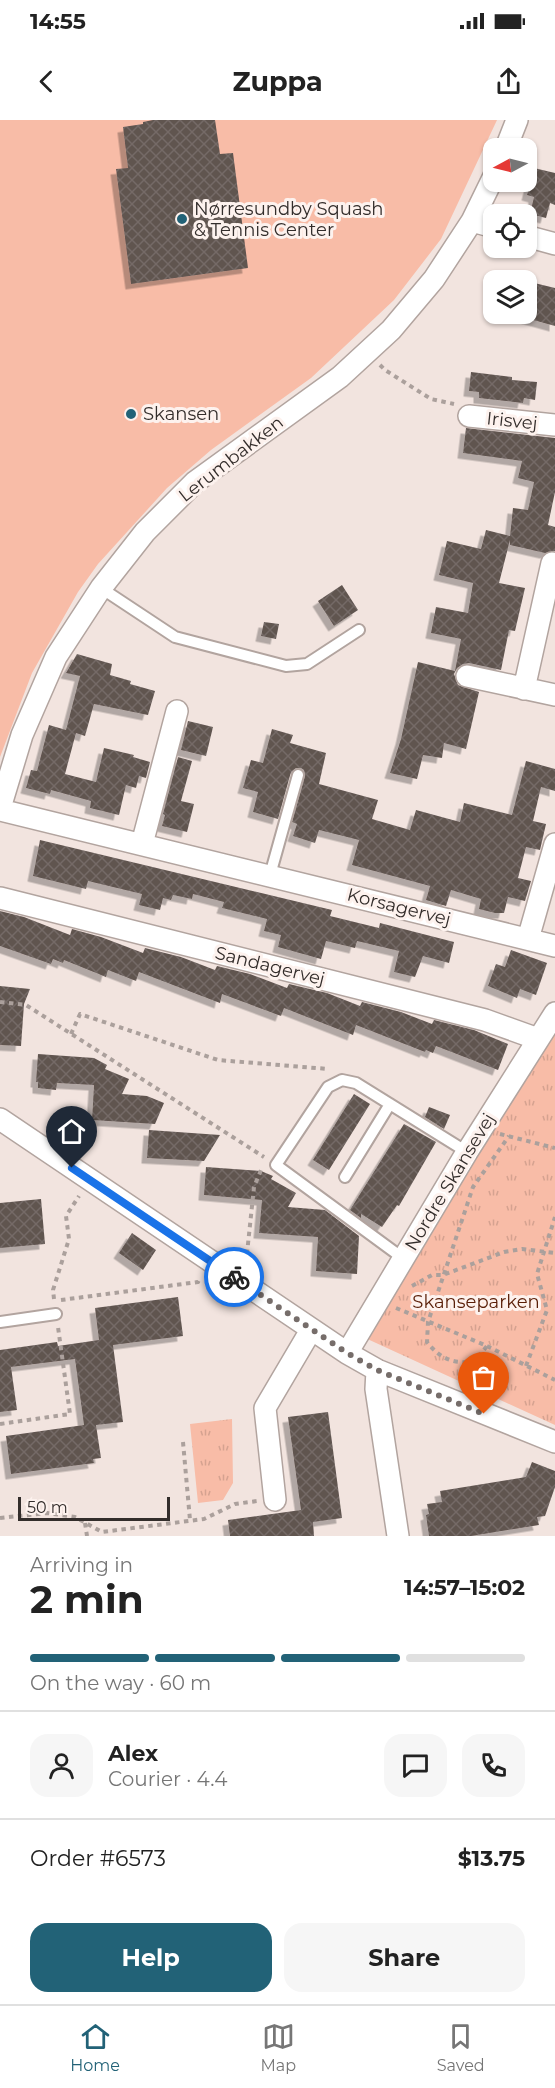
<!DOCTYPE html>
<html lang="en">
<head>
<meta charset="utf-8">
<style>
  body { margin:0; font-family:Montserrat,sans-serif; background:#f6f6f6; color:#222; height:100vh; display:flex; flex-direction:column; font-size:22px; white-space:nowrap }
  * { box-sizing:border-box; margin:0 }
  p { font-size:20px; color:#767676 }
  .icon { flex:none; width:33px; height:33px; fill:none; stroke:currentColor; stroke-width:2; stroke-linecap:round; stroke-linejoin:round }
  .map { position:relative; height:1416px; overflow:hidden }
  .sheet { display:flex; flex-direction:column; background:#fff; flex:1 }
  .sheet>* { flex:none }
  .needle { width:39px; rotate:263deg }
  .fabs { position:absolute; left:483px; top:18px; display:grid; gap:12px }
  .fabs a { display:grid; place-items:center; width:54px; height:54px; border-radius:12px; background:#fff; box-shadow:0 2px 4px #0004; font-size:30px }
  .scale { position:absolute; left:18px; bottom:15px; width:152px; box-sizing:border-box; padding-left:6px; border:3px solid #332d2b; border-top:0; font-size:16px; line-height:21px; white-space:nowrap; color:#332d2b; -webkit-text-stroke:4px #fdf2ee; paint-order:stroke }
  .pin { position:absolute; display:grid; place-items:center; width:51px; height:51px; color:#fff; margin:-62px -26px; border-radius:50% 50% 50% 0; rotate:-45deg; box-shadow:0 0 6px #0007 }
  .pin .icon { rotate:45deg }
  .courier { position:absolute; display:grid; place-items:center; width:60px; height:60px; margin:-30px; border:4px solid #1a73e8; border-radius:50%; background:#fff; color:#222; box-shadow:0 2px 8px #0007 }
  .head em { font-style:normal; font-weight:700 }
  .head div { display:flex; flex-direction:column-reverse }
  .head { display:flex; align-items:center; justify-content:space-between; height:102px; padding:0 30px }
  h1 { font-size:39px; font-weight:700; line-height:45px }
  .bar { display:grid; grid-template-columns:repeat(4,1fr); gap:9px 6px; align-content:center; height:72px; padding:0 30px }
  .bar i { height:8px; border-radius:4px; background:#e0e0e0 }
  .bar .active { background:#226277 }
  .bar p { grid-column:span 4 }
  .line { display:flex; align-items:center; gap:15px; padding:0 30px; border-top:2px solid #e0e0e0 }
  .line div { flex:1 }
  .round { display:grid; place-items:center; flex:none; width:63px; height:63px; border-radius:18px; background:#f6f6f6 }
  .cta { display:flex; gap:12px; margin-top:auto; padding:12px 30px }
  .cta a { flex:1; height:69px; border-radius:18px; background:#226277; color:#fff; font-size:24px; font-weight:700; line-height:69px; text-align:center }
  .cta a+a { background:#f6f6f6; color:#222 }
  .status { display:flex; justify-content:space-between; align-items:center; height:42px; padding:0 30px; background:#fff; direction:ltr }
  .status svg { height:16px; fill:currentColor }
  header { display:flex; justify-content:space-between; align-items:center; height:78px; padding:0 30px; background:#fff; font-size:27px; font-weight:700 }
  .tabs { display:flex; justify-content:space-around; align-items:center; height:84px; border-top:2px solid #e0e0e0; background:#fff; font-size:16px; color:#767676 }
  .tabs a { display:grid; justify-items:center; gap:3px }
  .tabs .active { color:#226277 }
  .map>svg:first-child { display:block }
  .park { fill:url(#park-tufts) }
  .pitch { fill:#f8bca7 }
  .building { fill:url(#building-cross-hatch); filter:url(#shadow) }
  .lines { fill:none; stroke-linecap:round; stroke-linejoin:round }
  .lane-casing { stroke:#b2a49f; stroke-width:14 }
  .street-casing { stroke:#b2a49f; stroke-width:24 }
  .path { stroke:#aba09c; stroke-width:4; stroke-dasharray:4.5 4.5; stroke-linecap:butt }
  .lane { stroke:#fff; stroke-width:10 }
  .street { stroke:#fff; stroke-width:21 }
  .done { stroke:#766d6a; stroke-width:6; stroke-dasharray:0 10.8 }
  .route { stroke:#1a73e8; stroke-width:8 }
  .poi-dot { fill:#226277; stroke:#fdf2ee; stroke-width:2 }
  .labels { text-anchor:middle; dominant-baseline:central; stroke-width:6; stroke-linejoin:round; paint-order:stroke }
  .poi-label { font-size:18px; fill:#332d2b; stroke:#fdf2ee; text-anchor:start }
  .street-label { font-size:18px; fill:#332d2b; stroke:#fdf2ee }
  .park-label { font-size:18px; fill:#591e07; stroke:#fdf2ee }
</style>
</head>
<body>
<div class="status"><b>14:55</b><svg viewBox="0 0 49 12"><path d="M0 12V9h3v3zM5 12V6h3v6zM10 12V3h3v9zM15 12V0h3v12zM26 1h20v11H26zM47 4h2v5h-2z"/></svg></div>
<header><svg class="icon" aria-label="back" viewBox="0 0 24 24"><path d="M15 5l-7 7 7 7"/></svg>Zuppa<svg class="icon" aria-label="share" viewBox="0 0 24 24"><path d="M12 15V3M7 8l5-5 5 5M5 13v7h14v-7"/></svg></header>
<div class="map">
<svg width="555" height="1416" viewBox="0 0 555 1416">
  <defs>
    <pattern id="park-tufts" width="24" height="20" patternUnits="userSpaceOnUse" patternTransform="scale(1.5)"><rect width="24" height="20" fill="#f8bca7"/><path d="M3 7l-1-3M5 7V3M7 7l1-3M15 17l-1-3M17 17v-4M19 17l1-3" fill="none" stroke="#d5a290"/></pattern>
    <pattern id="building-cross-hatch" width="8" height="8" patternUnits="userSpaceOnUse" patternTransform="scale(1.5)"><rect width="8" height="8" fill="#605450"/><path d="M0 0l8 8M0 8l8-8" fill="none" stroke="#746a66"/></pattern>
    <filter id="shadow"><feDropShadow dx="-5.5" dy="5.5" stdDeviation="0" flood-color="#0004"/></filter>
  </defs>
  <rect width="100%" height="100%" fill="#f2e4df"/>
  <path class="park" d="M555 907V1305L363 1217Z
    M232 1299 233 1363 223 1380 198 1383 190 1304Z"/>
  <path class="pitch" d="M0 0H497L441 119 394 180 311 258 211 330 167 368 98 444 78 472 32 553 0 637Z"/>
  <path class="building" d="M153 0H215L220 34 233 33 248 148 131 164 116 49 128 48 123 7 143 4V2Z
    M534 48 555 53V85L550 83 546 98 530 94 534 77 527 75Z
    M526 161 555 168V206L526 198Z
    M471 252 512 257V260L537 262 535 280 524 278 523 283 479 278V272L469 271Z
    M466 308 555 318V372L548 405 555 407V431L545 433 510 425V420L499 463 525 468 515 511 509 510 501 550 469 543 463 544 457 548 454 554 458 565 479 572 466 629 444 623 442 638 423 635 417 659 390 653 401 619 418 542 455 551 461 519 431 513 436 487 468 493 473 463 439 455 447 421 481 429 486 410 510 416 513 388 528 390 534 362 518 358 522 341 463 333Z
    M342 465 358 490 334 506 318 481Z
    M264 502 279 504 276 519 261 516Z
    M77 534 112 544 110 555 131 561 130 564 155 571 148 595 94 584 85 616 76 613 65 654 96 662 104 628 134 635 133 637 150 642 146 658 139 656 136 668 126 665 119 695 90 688 91 681 51 670 50 674 26 668 31 650 37 651 49 605 66 610 80 556 66 553Z
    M188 601 213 607 206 636 181 630Z
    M272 609 293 615 290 623 326 633 319 664 378 680 372 699 410 710 416 690 460 702 464 683 512 695 526 641 555 649V671L541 667 533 701 546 704 540 730 526 727 518 758 531 761 525 781 508 777 504 793H495L479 789 481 779 451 770 446 786 426 780 430 766 352 745 359 720 319 710 315 723 293 716 297 704 292 702 305 656 304 650 301 648H296L291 652 278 699 253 692 258 672 243 668 251 640 263 643Z
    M178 637 192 641 181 681 194 684 187 712 162 706 165 695 163 694Z
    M40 720 332 790 330 796 379 808 380 803 454 822 449 843 423 836 415 857 394 852 399 831 357 821 355 828 326 821 321 839 278 827 281 815 264 811 267 799 222 788 224 782 193 774 192 779 173 775 171 780 163 778 160 790 139 785 142 774 88 761 86 769 33 756Z
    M0 791 24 797 70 815 72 809 101 817 143 833 145 828 181 837 215 850 217 846 250 854 287 868 289 864 327 873 360 886 362 882 401 892 432 904 434 900 474 910 508 924 498 950 436 926 433 933 426 930 425 932 356 905 353 915 284 888 281 896 222 874 220 883 139 852 136 861 108 850 106 857 64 840 63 843 53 839 51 844 0 826Z
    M511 830 547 843 536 875 520 869 517 878 488 866 496 844 505 847Z
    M0 866 30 869 24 884 21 926 0 925Z
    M38 934 94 938 107 945 105 949 129 959 122 974 147 976 164 983 155 1004 92 1000 94 965 57 963 56 970 38 968V962H36Z
    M354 974 370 984 329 1050 313 1040Z
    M429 987 450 995 444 1009 425 997Z
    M404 1004 436 1022 399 1086 397 1085 382 1107 361 1094V1098L350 1090Z
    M149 1010 220 1015 204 1041 147 1038Z
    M206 1047 261 1051 273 1056 271 1059 296 1073 288 1087 325 1090 359 1116 357 1154 316 1151 318 1117 259 1113 262 1080 204 1075Z
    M41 1079 45 1124 0 1128V1083Z
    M132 1113 156 1130 143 1150 119 1133Z
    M178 1177 183 1216 113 1225 123 1302 96 1305 101 1338 93 1339 94 1343 11 1354 6 1316 84 1305 75 1239 11 1247 17 1290 0 1292V1230L57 1222 58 1226 99 1220 95 1188Z
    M328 1292 342 1398 313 1402 314 1416H230L228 1400 301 1390 288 1297Z
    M532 1342 555 1351V1367L545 1396 537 1397 539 1405 471 1416H429L426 1395 429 1394 427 1384 442 1382 440 1371 526 1357Z"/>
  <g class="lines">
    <g class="lane-casing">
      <path id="lane" d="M101 468 175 517 286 546 307 544 359 510
        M270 755 298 655
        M345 1057 390 984
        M404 1139 276 1045 328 967 342 960 356 963 467 1032
        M0 1202 56 1194"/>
    </g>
    <g class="street-casing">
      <path id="street" d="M506 28 517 0
        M472 101 494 107
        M526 116 555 124
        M469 296 555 305
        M467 556 555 575
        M524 569 552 443
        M0 688 22 615 56 537 101 468 145 412 195 362 340 257 391 210 434 159 472 101 494 56
        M0 690 555 826
        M142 724 177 591
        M0 778 485 900 538 919
        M528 819 555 724
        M0 999 347 1233 377 1250 555 1322
        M347 1233 467 1032 555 893
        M377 1250 376 1269 398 1416
        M275 1380 265 1288 311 1210"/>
    </g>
    <path class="path" d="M380 245 385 250 431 279 454 284
      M0 882 26 885 264 1037
      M71 914 80 894 218 940 328 949
      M500 1014 555 1028
      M246 1143 254 1067 261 1050 263 1049
      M412 1166 432 1155H443L504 1132 522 1129 555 1133
      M54 1179 53 1170 69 1119 66 1096 79 1076
      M61 1180 198 1162 200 1158
      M396 1188 487 1226 475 1241C455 1245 440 1239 427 1222L428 1202 473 1067 509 1016
      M487 1226 555 1260
      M526 1246 547 1190 537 1154 555 1097
      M0 1304 70 1294 58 1207
      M183 1322 190 1400
      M0 1398 47 1393 75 1397 102 1412 204 1399 235 1384 257 1381
      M85 1403 87 1416"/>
    <use href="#lane" class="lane"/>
    <use href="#street" class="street"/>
  </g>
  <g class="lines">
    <path class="done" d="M234 1157 347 1233 377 1250 484 1294"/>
    <path class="route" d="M72 1048 234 1157"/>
  </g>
  <g class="poi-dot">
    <circle cx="182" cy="99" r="6"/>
    <circle cx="131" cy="294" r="6"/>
  </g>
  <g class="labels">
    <g class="poi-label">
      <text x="194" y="89">Nørresundby Squash<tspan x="194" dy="21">&amp; Tennis Center</tspan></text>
      <text x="143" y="294">Skansen</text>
    </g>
    <g class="street-label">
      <text transform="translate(512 301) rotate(6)">Irisvej</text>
      <text transform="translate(231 339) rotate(-38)">Lerumbakken</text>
      <text transform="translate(399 787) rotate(14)">Korsagervej</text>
      <text transform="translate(270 846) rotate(14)">Sandagervej</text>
      <text transform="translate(450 1062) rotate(-59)">Nordre Skansevej</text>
    </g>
    <g class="park-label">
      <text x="476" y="1182">Skanseparken</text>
    </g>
  </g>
</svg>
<div class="fabs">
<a><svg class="needle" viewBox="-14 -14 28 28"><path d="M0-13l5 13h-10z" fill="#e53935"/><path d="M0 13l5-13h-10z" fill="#767676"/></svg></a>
<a><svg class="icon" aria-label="locate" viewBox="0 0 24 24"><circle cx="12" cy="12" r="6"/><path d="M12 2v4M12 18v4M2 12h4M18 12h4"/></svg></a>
<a><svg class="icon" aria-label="layers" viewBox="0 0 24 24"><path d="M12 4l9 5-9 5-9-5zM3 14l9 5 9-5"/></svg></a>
</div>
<div class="scale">50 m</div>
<div class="pin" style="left:484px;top:1294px;background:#ea580c"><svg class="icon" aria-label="bag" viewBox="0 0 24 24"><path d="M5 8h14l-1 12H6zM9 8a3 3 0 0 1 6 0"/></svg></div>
<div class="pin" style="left:72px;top:1048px;background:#1f2937"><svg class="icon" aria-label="home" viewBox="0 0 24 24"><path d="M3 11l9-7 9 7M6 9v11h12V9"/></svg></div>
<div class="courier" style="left:234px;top:1157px"><svg class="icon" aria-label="bike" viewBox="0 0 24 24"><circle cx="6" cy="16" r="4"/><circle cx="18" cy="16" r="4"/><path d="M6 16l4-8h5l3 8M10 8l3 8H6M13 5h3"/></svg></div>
</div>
<section class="sheet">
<div class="head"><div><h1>2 min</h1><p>Arriving in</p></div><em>14:57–15:02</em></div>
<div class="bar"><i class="active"></i><i class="active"></i><i class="active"></i><i></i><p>On the way · 60 m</p></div>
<div class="line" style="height:108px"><a class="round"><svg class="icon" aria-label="person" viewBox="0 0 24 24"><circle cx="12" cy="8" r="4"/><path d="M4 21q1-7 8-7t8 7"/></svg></a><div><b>Alex</b><p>Courier · 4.4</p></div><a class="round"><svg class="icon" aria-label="chat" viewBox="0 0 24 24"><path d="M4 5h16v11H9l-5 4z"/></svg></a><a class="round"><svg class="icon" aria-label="phone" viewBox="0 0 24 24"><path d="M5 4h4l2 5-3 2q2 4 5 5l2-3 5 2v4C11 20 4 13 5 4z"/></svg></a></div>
<div class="line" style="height:78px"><div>Order #6573</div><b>$13.75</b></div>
<div class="cta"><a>Help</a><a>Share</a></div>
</section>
<nav class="tabs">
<a class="active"><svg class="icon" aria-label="home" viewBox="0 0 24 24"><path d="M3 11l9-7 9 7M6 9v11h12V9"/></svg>Home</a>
<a><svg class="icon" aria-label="map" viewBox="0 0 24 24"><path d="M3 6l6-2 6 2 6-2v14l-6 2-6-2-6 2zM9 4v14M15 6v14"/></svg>Map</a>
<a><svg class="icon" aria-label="saved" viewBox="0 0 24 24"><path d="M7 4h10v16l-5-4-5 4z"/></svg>Saved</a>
</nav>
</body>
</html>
